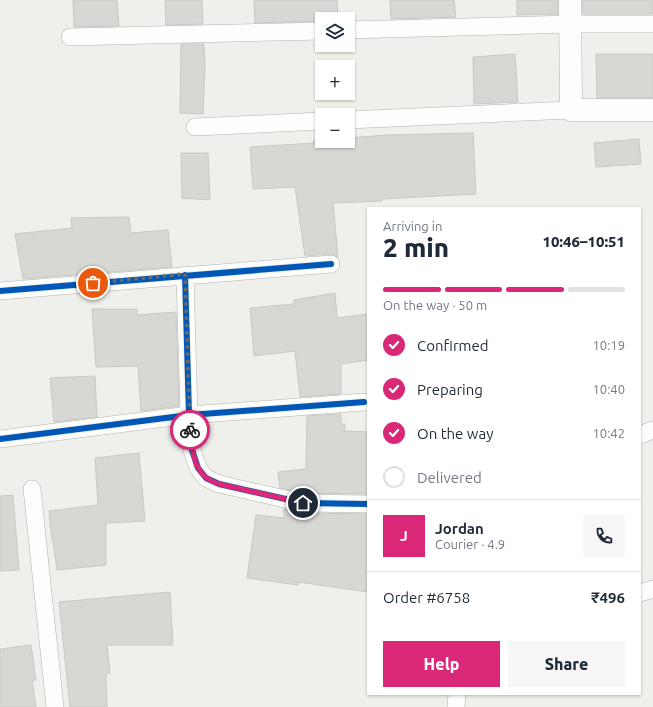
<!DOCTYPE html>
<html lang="en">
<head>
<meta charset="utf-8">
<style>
  body { margin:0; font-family:Ubuntu,sans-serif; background:#f6f6f7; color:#1f2937; height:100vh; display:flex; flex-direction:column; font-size:15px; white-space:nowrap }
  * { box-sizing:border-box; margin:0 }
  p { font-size:13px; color:#747a83 }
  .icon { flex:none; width:22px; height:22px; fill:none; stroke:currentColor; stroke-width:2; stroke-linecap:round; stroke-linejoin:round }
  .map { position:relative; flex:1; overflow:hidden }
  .panel { position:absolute; left:367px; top:207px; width:274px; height:488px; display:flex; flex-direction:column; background:#fff; border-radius:0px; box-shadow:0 1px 3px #0004 }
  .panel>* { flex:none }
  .buttons { position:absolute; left:315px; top:12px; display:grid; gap:8px }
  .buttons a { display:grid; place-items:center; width:40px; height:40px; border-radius:0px; background:#fff; box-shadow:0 1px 3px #0004; font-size:20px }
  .pin { position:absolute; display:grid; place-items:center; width:34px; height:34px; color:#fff; margin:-17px; border:2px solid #fff; border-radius:50%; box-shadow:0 1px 4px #0007 }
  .courier { position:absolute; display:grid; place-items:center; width:40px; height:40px; margin:-20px; border:3px solid #db2777; border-radius:50%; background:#fff; color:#222; box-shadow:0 1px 5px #0007 }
  .summary em { font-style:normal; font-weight:800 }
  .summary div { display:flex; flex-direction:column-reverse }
  .summary { display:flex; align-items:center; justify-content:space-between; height:68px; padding:0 16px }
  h1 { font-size:26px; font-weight:800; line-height:30px }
  .bar { display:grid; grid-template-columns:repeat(4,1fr); gap:6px 4px; align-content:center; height:48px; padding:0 16px }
  .bar i { height:5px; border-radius:3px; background:#e0e1e3 }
  .bar .current { background:#db2777 }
  .bar p { grid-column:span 4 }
  .line { display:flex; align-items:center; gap:10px; padding:0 16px; border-top:1px solid #e0e1e3 }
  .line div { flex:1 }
  .round { display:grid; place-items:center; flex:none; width:42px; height:42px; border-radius:0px; background:#f6f6f7 }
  ol { padding:0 16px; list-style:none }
  li { display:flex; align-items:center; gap:12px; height:44px }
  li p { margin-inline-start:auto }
  li .icon { padding:4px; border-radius:50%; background:#db2777; color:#fff; stroke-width:4 }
  li:last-child { color:#747a83 }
  li i { width:22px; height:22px; border:2px solid #e0e1e3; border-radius:50% }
  .action { display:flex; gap:8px; margin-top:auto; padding:8px 16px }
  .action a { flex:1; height:46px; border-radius:0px; background:#db2777; color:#fff; font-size:16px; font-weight:800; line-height:46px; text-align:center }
  .action a+a { background:#f6f6f7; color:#1f2937 }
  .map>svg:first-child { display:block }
  .building { fill:#d7d7d4; stroke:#c8c9c6 }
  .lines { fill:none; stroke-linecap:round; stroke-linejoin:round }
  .street-casing { stroke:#b2b3b0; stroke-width:18 }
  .secondary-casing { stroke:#b2b3b0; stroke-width:23 }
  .street { stroke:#fdfdfc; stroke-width:17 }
  .secondary { stroke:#fdfdfc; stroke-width:22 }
  .cycleway-casing { stroke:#f0f2e9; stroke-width:8 }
  .cycleway { stroke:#0057b8; stroke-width:6 }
  .done { stroke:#6a6b67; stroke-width:4; stroke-dasharray:0 7.2 }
  .route { stroke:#db2777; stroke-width:5 }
</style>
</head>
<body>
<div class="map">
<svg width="653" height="707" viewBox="0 0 653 707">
  <rect width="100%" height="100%" fill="#eff0eb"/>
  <path class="building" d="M73 0H117L119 26 74 27Z
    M165 0H202L203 24 166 25Z
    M254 0H337L338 19H322V21L255 23Z
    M390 0H454L456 17 391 19Z
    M517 0H558V14L517 15Z
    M582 0H653V14H583Z
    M181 44H204L205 66 203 114 180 113Z
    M515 54 518 102 474 104 473 57Z
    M596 54H653V98H597Z
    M473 133 476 194 382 199V201L333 203 338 257 330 254 305 256 295 187 253 189 250 147 314 143V140L348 141V138L386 135Z
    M639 139 641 164 596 167 594 143Z
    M181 153H208L210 200 182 198Z
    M129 217 131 233 168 230 172 267 23 279 15 234 72 228 71 218Z
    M335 293 337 318 368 314V360L341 364V394L300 397 295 351 254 356 250 308 294 304V300Z
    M92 309H137V315L176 312 179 406 141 411 138 366 96 367Z
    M95 376 97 417 54 422 50 378Z
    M341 414V424H345V431L368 432V494L304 493 280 488 278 472 306 469 307 416Z
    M139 453 145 521 106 523V565L57 570 53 541H52L49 511 98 505 95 458Z
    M13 495 19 570 0 571V496Z
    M283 509 303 513 368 514V592L298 582V585L247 578 256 515 285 518Z
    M170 592 173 645H107L110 673 106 674 107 707H70L59 602Z
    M31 645 36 680 32 681 36 707H0V649Z"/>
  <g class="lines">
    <g class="street-casing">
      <path id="street" d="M348 30 571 24H653
        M70 37 322 31
        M348 120 571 110
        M195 127 322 121
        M185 275 189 415 192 450 198 468 206 478 219 484 303 503 368 504
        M0 291 331 264
        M640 435 653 430
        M0 439 189 415 364 402
        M32 489 55 707
        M640 593 653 589
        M456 707 457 694"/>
    </g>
    <g class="secondary-casing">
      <path id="secondary" d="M570 0 571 110H653"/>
    </g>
    <use href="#street" class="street"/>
    <use href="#secondary" class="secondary"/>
    <g class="cycleway-casing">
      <path id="cycleway" d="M185 275 189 415 192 450 198 468 206 478 219 484 303 503 368 504
        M0 291 331 264
        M0 439 189 415 364 402"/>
    </g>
    <use href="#cycleway" class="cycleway"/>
  </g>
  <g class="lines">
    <path class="done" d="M93 283 185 274 190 430"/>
    <path class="route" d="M190 430C192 446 193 469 207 478 210 481 215 482 219 484L303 503"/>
  </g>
</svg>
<div class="buttons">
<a><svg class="icon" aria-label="layers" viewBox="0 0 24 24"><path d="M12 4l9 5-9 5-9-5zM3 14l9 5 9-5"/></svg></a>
<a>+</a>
<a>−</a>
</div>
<div class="pin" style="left:93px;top:283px;background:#ea580c"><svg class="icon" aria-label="bag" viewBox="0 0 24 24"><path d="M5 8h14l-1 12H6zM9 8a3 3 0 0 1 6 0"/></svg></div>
<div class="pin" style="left:303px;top:503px;background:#1f2937"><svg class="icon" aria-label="home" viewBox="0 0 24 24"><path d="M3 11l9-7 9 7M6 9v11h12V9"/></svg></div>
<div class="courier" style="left:190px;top:430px"><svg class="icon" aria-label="bike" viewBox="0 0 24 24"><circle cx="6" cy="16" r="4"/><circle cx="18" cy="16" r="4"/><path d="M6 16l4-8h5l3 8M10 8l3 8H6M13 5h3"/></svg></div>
<section class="panel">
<div class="summary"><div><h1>2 min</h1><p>Arriving in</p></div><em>10:46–10:51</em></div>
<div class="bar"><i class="current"></i><i class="current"></i><i class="current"></i><i></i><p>On the way · 50 m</p></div>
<ol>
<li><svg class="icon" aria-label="check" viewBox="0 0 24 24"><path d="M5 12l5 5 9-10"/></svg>Confirmed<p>10:19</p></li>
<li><svg class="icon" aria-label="check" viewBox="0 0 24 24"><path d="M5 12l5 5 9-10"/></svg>Preparing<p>10:40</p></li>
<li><svg class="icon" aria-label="check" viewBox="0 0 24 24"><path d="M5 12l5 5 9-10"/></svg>On the way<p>10:42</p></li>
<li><i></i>Delivered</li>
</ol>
<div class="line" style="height:72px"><b class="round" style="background:#db2777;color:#fff">J</b><div><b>Jordan</b><p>Courier · 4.9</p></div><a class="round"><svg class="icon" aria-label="phone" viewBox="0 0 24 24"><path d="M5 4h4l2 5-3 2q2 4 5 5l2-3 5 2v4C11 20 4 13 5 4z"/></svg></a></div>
<div class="line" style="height:52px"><div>Order #6758</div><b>₹496</b></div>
<div class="action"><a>Help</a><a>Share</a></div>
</section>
</div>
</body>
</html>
